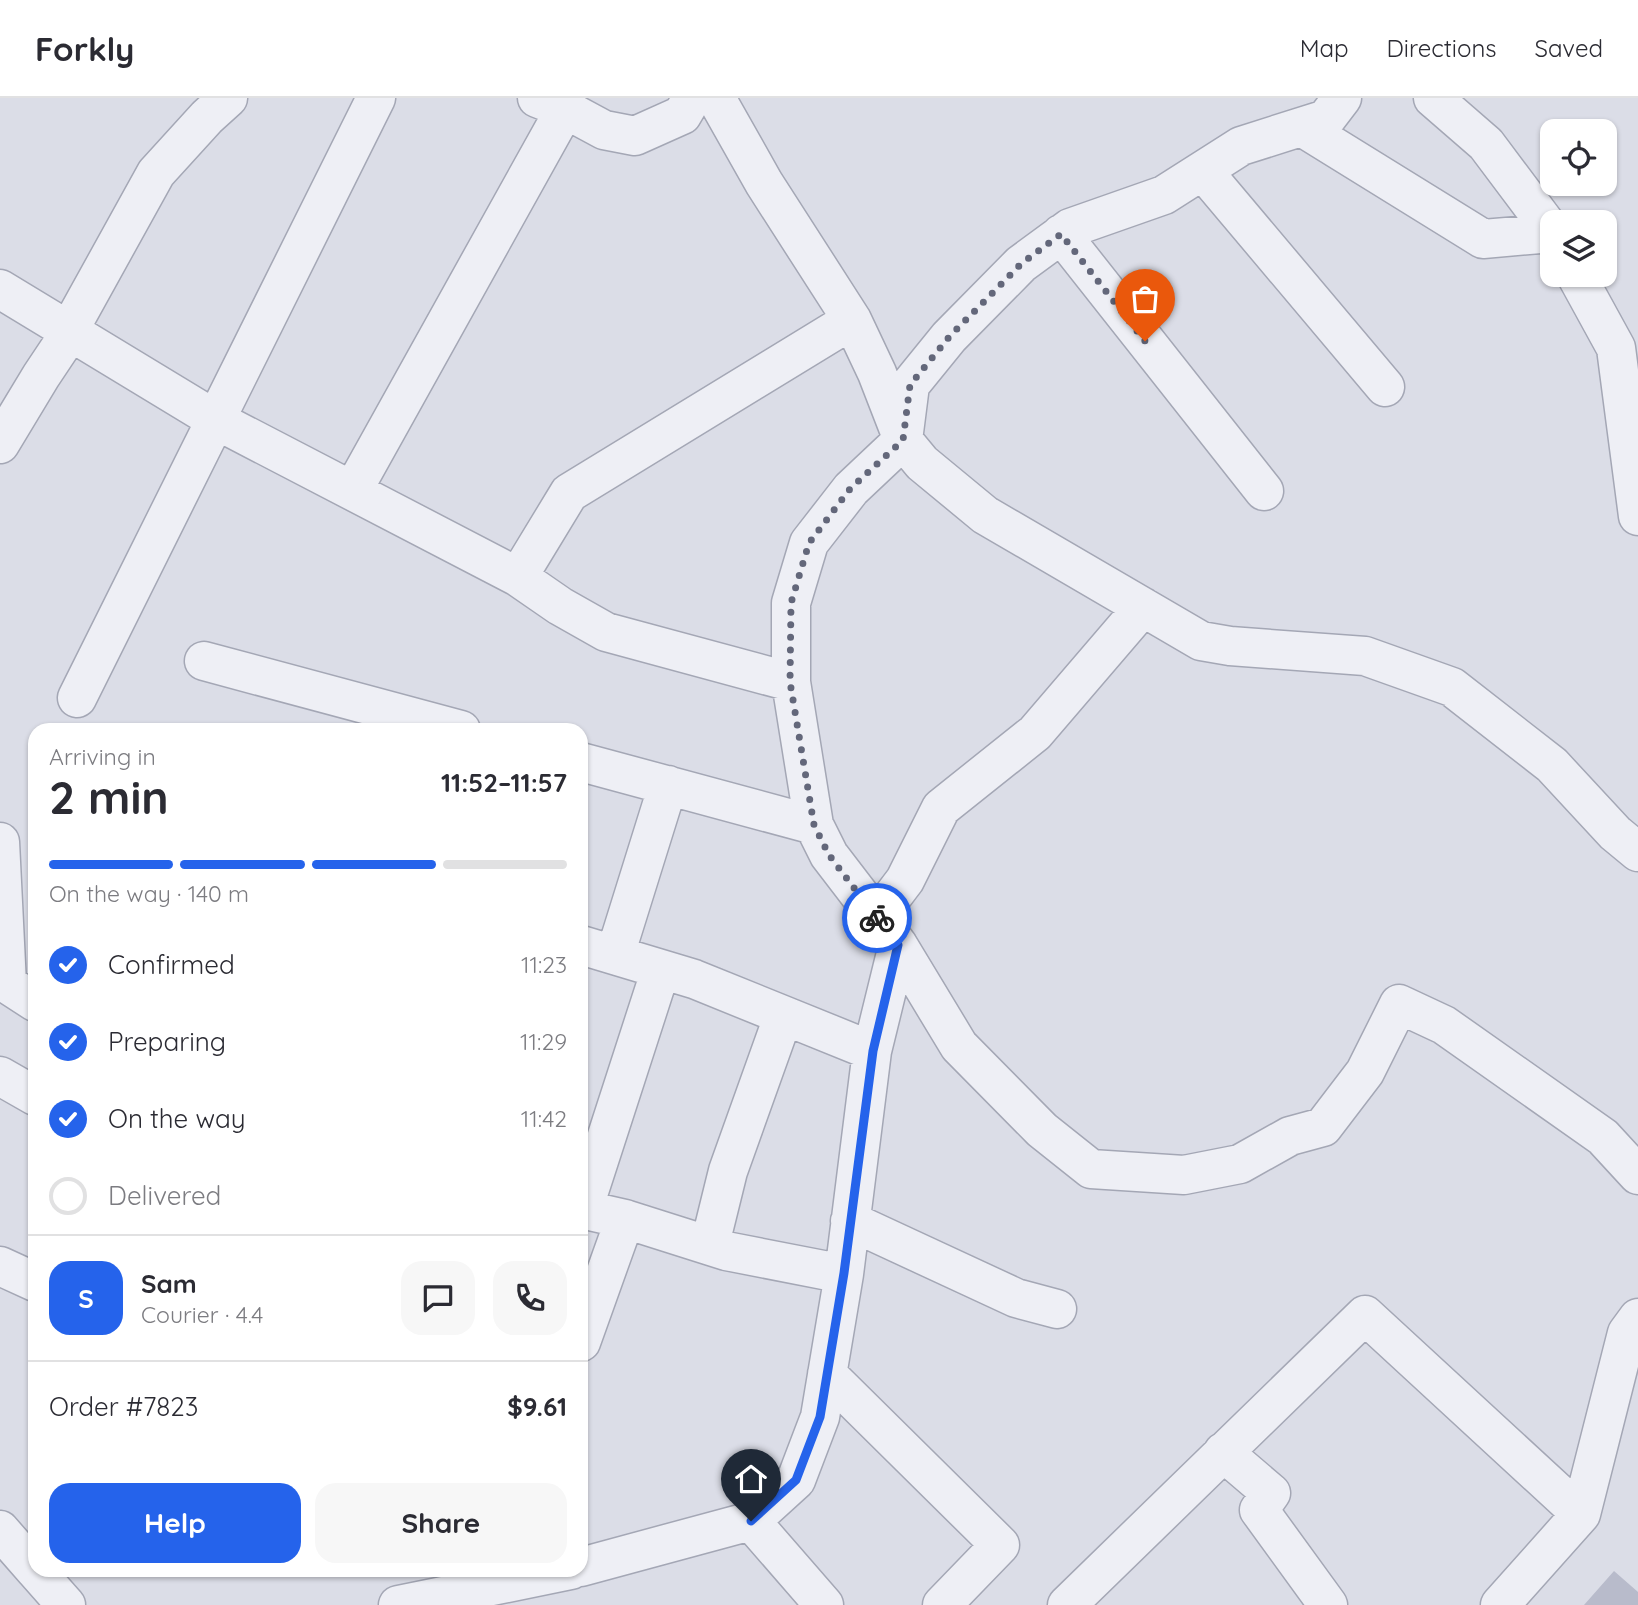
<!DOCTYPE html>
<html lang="en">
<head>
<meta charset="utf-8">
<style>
  body { margin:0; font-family:Quicksand,sans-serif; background:#f7f7f7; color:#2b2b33; height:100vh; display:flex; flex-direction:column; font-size:26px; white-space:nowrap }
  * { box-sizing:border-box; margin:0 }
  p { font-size:23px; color:#7c7c81 }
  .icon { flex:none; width:38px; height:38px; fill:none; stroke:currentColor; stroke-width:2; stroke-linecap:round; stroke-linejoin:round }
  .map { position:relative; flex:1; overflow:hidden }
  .details { position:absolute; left:28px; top:625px; width:560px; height:854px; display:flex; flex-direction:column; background:#fff; border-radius:21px; box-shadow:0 2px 5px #0004 }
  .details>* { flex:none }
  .fabs { position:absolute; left:1540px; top:21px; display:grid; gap:14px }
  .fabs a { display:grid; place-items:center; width:77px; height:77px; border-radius:14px; background:#fff; box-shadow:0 2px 5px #0004; font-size:35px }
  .pin { position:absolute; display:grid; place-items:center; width:60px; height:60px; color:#fff; margin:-72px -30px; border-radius:50% 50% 50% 0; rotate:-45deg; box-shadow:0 0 7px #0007 }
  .pin .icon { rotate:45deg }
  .courier { position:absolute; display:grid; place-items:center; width:70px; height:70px; margin:-35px; border:5px solid #2563eb; border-radius:50%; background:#fff; color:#222; box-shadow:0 2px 9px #0007 }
  .head em { font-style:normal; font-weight:700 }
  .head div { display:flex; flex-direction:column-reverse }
  .head { display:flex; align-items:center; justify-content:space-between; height:119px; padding:0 21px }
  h1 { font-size:46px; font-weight:700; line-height:52px }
  .bar { display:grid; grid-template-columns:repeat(4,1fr); gap:10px 7px; align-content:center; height:84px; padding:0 21px }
  .bar i { height:9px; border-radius:5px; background:#e1e1e2 }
  .bar .current { background:#2563eb }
  .bar p { grid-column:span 4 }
  .line { display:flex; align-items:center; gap:18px; padding:0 21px; border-top:2px solid #e1e1e2 }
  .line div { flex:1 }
  .round { display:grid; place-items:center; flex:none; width:74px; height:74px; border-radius:21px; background:#f7f7f7 }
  ol { padding:0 21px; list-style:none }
  li { display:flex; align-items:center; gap:21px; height:77px }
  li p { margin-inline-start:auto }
  li .icon { padding:7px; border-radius:50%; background:#2563eb; color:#fff; stroke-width:4 }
  li:last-child { color:#7c7c81 }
  li i { width:38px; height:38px; border:4px solid #e1e1e2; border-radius:50% }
  .button { display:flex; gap:14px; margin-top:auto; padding:14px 21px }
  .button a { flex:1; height:80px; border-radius:21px; background:#2563eb; color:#fff; font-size:28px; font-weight:700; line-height:80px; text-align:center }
  .button a+a { background:#f7f7f7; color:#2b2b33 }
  header { display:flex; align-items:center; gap:42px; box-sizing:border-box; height:98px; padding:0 35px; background:#fff; border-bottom:2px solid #e1e1e2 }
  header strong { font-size:33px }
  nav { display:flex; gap:38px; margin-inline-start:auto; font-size:24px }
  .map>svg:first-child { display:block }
  .building { fill:#b8bbcb }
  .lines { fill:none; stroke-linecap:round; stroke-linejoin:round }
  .minor-casing { stroke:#a4a7b5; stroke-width:41 }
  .minor { stroke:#eeeff5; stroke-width:38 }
  .done { stroke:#63677a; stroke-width:7; stroke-dasharray:0 12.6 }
  .route { stroke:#2563eb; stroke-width:9 }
</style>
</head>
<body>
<header>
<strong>Forkly</strong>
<nav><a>Map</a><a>Directions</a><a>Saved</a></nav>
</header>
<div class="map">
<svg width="1638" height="1507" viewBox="0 0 1638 1507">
  <rect width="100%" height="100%" fill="#dbdde7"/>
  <path class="building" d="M1614 1473 1638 1494V1507H1584Z"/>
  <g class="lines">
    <g class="minor-casing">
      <path id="minor" d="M537 0 565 11 604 32 635 38 682 17 692 0
        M716 0 764 85 852 222 877 275 903 342 922 365 985 417 1201 543 1230 548 1365 558 1452 589 1552 667 1615 735 1638 754
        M1342 0 1326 21 1241 48 1164 97 1070 130 1021 166 949 239 910 287 903 342 851 391 809 445 791 505V584L814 727 829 757 898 847 959 948 1042 1032 1091 1071 1184 1077 1240 1066 1290 1038 1323 1029 1365 974 1399 906 1444 927 1603 1039 1638 1077
        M1433 0 1486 46 1552 134
        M1302 29 1483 141 1552 135
        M1203 73 1385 289
        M1061 136 1264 393
        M1576 177 1616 250 1638 418
        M0 191 216 322 518 479 560 508 606 534 791 584
        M0 346 41 278 71 233 73 225 156 75 207 19 228 0
        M353 392 565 11
        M518 479 569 395 852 222
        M204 563 461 632
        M77 600 376 0
        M581 664 814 727
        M0 744 7 886 35 904
        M877 819 905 782 941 710 1035 635 1143 509
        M581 847 694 881 872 953
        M615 857 668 687
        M0 978 35 998
        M581 1111 625 1121 726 1153 844 1176
        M583 1112 661 871
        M850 1123 1016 1200 1057 1211
        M710 1146 728 1073 783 919
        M0 1168 35 1184
        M581 1244 625 1121
        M827 1276 1000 1447 942 1507
        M1223 1354 1271 1395 1259 1412 1328 1507
        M751 1423 824 1507
        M0 1432 35 1472
        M581 1469 751 1423 796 1382 820 1319 844 1176 872 953 898 847
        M35 1472 66 1507
        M398 1507 571 1472
        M1067 1507 1365 1217 1581 1416
        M1500 1507 1581 1416 1627 1235 1638 1220"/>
    </g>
    <use href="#minor" class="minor"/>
  </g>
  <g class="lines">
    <path class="done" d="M877 820 829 757 814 727 790 584 791 505 809 445 850 391 903 342 910 287 949 239 1021 166 1061 136 1145 243"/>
    <path class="route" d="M751 1423 796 1382 820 1319 844 1175 873 953 898 847 877 820"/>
  </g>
</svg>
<div class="fabs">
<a><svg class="icon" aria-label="locate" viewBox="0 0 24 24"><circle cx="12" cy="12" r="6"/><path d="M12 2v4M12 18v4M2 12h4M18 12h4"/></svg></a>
<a><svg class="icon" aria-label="layers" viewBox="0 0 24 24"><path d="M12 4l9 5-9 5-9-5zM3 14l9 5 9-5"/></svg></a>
</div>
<div class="pin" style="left:1145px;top:243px;background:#ea580c"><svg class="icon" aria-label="bag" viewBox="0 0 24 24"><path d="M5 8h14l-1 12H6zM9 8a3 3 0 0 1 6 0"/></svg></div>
<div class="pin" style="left:751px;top:1423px;background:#1f2937"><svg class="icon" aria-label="home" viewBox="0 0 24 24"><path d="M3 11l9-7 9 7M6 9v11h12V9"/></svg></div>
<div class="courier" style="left:877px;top:820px"><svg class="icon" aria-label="bike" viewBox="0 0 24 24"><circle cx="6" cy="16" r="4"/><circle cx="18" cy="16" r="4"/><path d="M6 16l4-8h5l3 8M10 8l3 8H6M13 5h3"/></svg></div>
<section class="details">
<div class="head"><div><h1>2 min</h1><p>Arriving in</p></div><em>11:52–11:57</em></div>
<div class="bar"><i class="current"></i><i class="current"></i><i class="current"></i><i></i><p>On the way · 140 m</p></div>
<ol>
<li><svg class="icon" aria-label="check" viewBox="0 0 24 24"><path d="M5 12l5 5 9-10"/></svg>Confirmed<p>11:23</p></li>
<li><svg class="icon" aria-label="check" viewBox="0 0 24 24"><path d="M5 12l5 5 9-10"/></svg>Preparing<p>11:29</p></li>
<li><svg class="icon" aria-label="check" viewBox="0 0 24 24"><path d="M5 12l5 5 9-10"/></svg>On the way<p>11:42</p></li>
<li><i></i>Delivered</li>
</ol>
<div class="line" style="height:126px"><b class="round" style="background:#2563eb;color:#fff">S</b><div><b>Sam</b><p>Courier · 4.4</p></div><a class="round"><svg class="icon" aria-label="chat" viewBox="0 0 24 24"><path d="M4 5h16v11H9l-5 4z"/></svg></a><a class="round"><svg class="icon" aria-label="phone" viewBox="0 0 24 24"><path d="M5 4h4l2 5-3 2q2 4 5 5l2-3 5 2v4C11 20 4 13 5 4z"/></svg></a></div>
<div class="line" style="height:91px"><div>Order #7823</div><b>$9.61</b></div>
<div class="button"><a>Help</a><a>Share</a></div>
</section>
</div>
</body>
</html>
